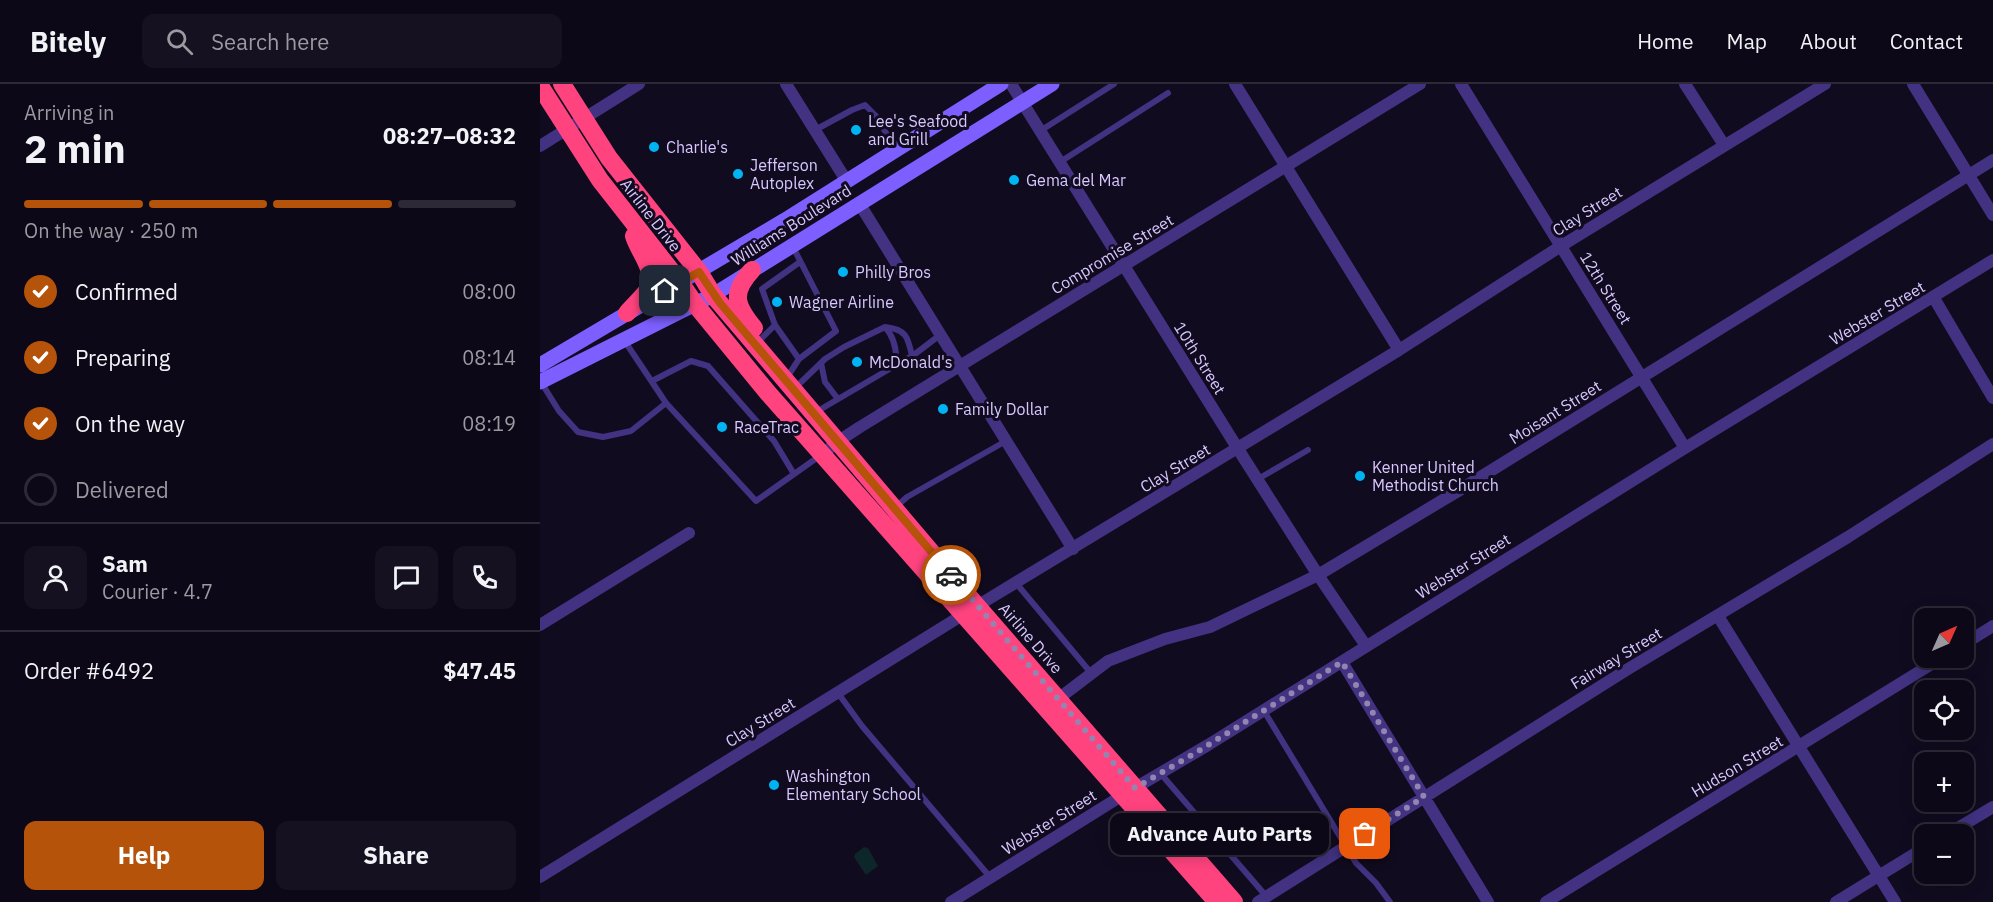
<!DOCTYPE html>
<html lang="en">
<head>
<meta charset="utf-8">
<style>
  body { margin:0; font-family:"IBM Plex Sans",sans-serif; background:#161120; color:#f1f3f6; height:100vh; display:flex; flex-direction:column; font-size:22px; white-space:nowrap }
  * { box-sizing:border-box; margin:0 }
  p { font-size:20px; color:#9a9aa1 }
  .icon { flex:none; width:33px; height:33px; fill:none; stroke:currentColor; stroke-width:2; stroke-linecap:round; stroke-linejoin:round }
  .map { position:relative; flex:1; overflow:hidden }
  .panel { display:flex; flex-direction:column; background:#0d0817; width:540px }
  .panel>* { flex:none }
  .needle { width:39px; rotate:45deg }
  .buttons { position:absolute; left:1374px; top:524px; display:grid; gap:12px }
  .buttons a { display:grid; place-items:center; width:60px; height:60px; border-radius:12px; background:#0d0817; box-shadow:0 3px 15px #0003,0 0 0 2px #2d2936; font-size:30px }
  .pin { position:absolute; display:grid; place-items:center; width:51px; height:51px; color:#fff; margin:-26px; border-radius:12px; box-shadow:0 3px 9px #0006 }
  .courier { position:absolute; display:grid; place-items:center; width:60px; height:60px; margin:-30px; border:4px solid #b45309; border-radius:50%; background:#fff; color:#222; box-shadow:0 2px 8px #0007 }
  .bubble { position:absolute; height:42px; border-radius:12px; background:#0d0817; box-shadow:0 3px 15px #0003,0 0 0 2px #2d2936; font-size:20px; font-weight:800; line-height:42px; text-align:center }
  .summary em { font-style:normal; font-weight:800 }
  .summary div { display:flex; flex-direction:column-reverse }
  .summary { display:flex; align-items:center; justify-content:space-between; height:102px; padding:0 24px }
  h1 { font-size:39px; font-weight:800; line-height:45px }
  .bar { display:grid; grid-template-columns:repeat(4,1fr); gap:9px 6px; align-content:center; height:72px; padding:0 24px }
  .bar i { height:8px; border-radius:4px; background:#2d2936 }
  .bar .on { background:#b45309 }
  .bar p { grid-column:span 4 }
  .line { display:flex; align-items:center; gap:15px; padding:0 24px; border-top:2px solid #2d2936 }
  .line div { flex:1 }
  .round { display:grid; place-items:center; flex:none; width:63px; height:63px; border-radius:12px; background:#161120 }
  ol { padding:0 24px; list-style:none }
  li { display:flex; align-items:center; gap:18px; height:66px }
  li p { margin-inline-start:auto }
  li .icon { padding:6px; border-radius:50%; background:#b45309; color:#fff; stroke-width:4 }
  li:last-child { color:#9a9aa1 }
  li i { width:33px; height:33px; border:3px solid #2d2936; border-radius:50% }
  .cta { display:flex; gap:12px; margin-top:auto; padding:12px 24px }
  .cta a { flex:1; height:69px; border-radius:12px; background:#b45309; color:#fff; font-size:24px; font-weight:800; line-height:69px; text-align:center }
  .cta a+a { background:#161120; color:#f1f3f6 }
  header { display:flex; align-items:center; gap:36px; box-sizing:border-box; height:84px; padding:0 30px; background:#0d0817; border-bottom:2px solid #2d2936 }
  header strong { font-size:28px }
  nav { display:flex; gap:33px; margin-inline-start:auto; font-size:21px }
  .search { width:420px; height:54px; background:#161120; display:flex; align-items:center; gap:15px; box-sizing:border-box; padding:0 21px; border-radius:12px; color:#9a9aa1; font-size:22px }
  main { display:flex; flex:1; min-height:0 }
  .map>svg:first-child { display:block }
  .green { fill:#0d2629 }
  .lines { fill:none; stroke-linecap:round; stroke-linejoin:round }
  .lane { stroke:#423281; stroke-width:6 }
  .street { stroke:#423281; stroke-width:12 }
  .secondary { stroke:#7d5fff; stroke-width:15 }
  .highway { stroke:#ff437f; stroke-width:18 }
  .done { stroke:#9286b1; stroke-width:6; stroke-dasharray:0 10.8 }
  .route { stroke:#b45309; stroke-width:8 }
  .poi-dot { fill:#00b4f3; stroke:#110b1f; stroke-width:2 }
  .labels { text-anchor:middle; dominant-baseline:central; stroke-width:6; stroke-linejoin:round; paint-order:stroke }
  .poi-label { font-size:16px; fill:#d8c8ff; stroke:#110b1f; text-anchor:start }
  .street-label { font-size:16px; fill:#d8c8ff; stroke:#110b1f }
</style>
</head>
<body>
<header>
<strong>Bitely</strong>
<div class="search"><svg class="icon" aria-label="search" viewBox="0 0 24 24"><circle cx="10" cy="10" r="6"/><path d="M15 15l6 6"/></svg>Search here</div>
<nav><a>Home</a><a>Map</a><a>About</a><a>Contact</a></nav>
</header>
<main>
<section class="panel">
<div class="summary"><div><h1>2 min</h1><p>Arriving in</p></div><em>08:27–08:32</em></div>
<div class="bar"><i class="on"></i><i class="on"></i><i class="on"></i><i></i><p>On the way · 250 m</p></div>
<ol>
<li><svg class="icon" aria-label="check" viewBox="0 0 24 24"><path d="M5 12l5 5 9-10"/></svg>Confirmed<p>08:00</p></li>
<li><svg class="icon" aria-label="check" viewBox="0 0 24 24"><path d="M5 12l5 5 9-10"/></svg>Preparing<p>08:14</p></li>
<li><svg class="icon" aria-label="check" viewBox="0 0 24 24"><path d="M5 12l5 5 9-10"/></svg>On the way<p>08:19</p></li>
<li><i></i>Delivered</li>
</ol>
<div class="line" style="height:108px"><a class="round"><svg class="icon" aria-label="person" viewBox="0 0 24 24"><circle cx="12" cy="8" r="4"/><path d="M4 21q1-7 8-7t8 7"/></svg></a><div><b>Sam</b><p>Courier · 4.7</p></div><a class="round"><svg class="icon" aria-label="chat" viewBox="0 0 24 24"><path d="M4 5h16v11H9l-5 4z"/></svg></a><a class="round"><svg class="icon" aria-label="phone" viewBox="0 0 24 24"><path d="M5 4h4l2 5-3 2q2 4 5 5l2-3 5 2v4C11 20 4 13 5 4z"/></svg></a></div>
<div class="line" style="height:78px"><div>Order #6492</div><b>$47.45</b></div>
<div class="cta"><a>Help</a><a>Share</a></div>
</section>
<div class="map">
<svg width="1453" height="818" viewBox="0 0 1453 818">
  <rect width="100%" height="100%" fill="#110b1f"/>
  <path class="green" d="M324 763 328 764 338 782 326 791 314 773 315 770Z"/>
  <g class="lines">
    <path class="lane" d="M275 46 312 26 325 21 337 33 355 65
      M500 47 574 0
      M520 78 628 9
      M253 163 296 247 259 275
      M235 241 222 205 260 178
      M345 243C366 245 368 253 372 272
      M222 254 235 241 259 275 246 295
      M84 256 126 319
      M281 279 285 298 298 315
      M112 297 151 277 168 282 234 357 254 390
      M1 298 19 327 38 348 63 353 91 347 126 319 216 417 281 371
      M254 305 285 275 304 263 345 243C355 254 357 267 356 281
      M276 328 375 270 400 251
      M718 395 768 366
      M357 422 367 413 466 357
      M476 499 551 589
      M298 609 322 642 450 793
      M724 627 816 779 836 799 850 818
      M621 690 726 812"/>
    <path class="street" d="M246 0 306 96
      M471 0 698 365 778 491 826 562
      M695 0 859 266
      M921 0 1145 364
      M1145 0 1184 61
      M1373 0 1453 131
      M0 62 99 0
      M319 119 533 465
      M1394 214 1453 314
      M283 370 297 358 320 343 880 0
      M1178 532 1355 818
      M0 541 149 449
      M1424 560 1453 542
      M802 578 948 818
      M518 615 568 577 625 555 670 543 778 491 918 407 1453 76
      M1408 750 1453 723
      M0 793 437 522 859 266 1021 162 1285 0
      M411 818 583 711 668 661 1145 364 1453 176
      M718 818 1088 585 1308 453 1453 360
      M1006 818 1403 573
      M1296 818 1384 764"/>
    <path class="secondary" d="M0 281 245 136 461 0
      M0 298 173 211 512 0"/>
    <path class="highway" d="M22 0 69 74 159 188 173 211 437 522 694 818
      M0 2 60 96 140 198 155 220 228 309 677 818
      M212 186C191 209 195 221 214 244
      M87 229C93 222 101 215 107 207 119 189 99 169 94 152"/>
  </g>
  <g class="lines">
    <path class="done" d="M411 491 595 704 652 671 802 578 884 713 825 750"/>
    <path class="route" d="M125 207 159 188 180 219 411 491"/>
  </g>
  <g class="poi-dot">
    <circle cx="316" cy="46" r="6"/>
    <circle cx="114" cy="63" r="6"/>
    <circle cx="198" cy="90" r="6"/>
    <circle cx="474" cy="96" r="6"/>
    <circle cx="303" cy="188" r="6"/>
    <circle cx="237" cy="218" r="6"/>
    <circle cx="317" cy="278" r="6"/>
    <circle cx="403" cy="325" r="6"/>
    <circle cx="182" cy="343" r="6"/>
    <circle cx="820" cy="392" r="6"/>
    <circle cx="234" cy="701" r="6"/>
  </g>
  <g class="labels">
    <g class="poi-label">
      <text x="328" y="37">Lee's Seafood<tspan x="328" dy="18">and Grill</tspan></text>
      <text x="126" y="63">Charlie's</text>
      <text x="210" y="81">Jefferson<tspan x="210" dy="18">Autoplex</tspan></text>
      <text x="486" y="96">Gema del Mar</text>
      <text x="315" y="188">Philly Bros</text>
      <text x="249" y="218">Wagner Airline</text>
      <text x="329" y="278">McDonald's</text>
      <text x="415" y="325">Family Dollar</text>
      <text x="194" y="343">RaceTrac</text>
      <text x="832" y="383">Kenner United<tspan x="832" dy="18">Methodist Church</tspan></text>
      <text x="246" y="692">Washington<tspan x="246" dy="18">Elementary School</tspan></text>
    </g>
    <g class="street-label">
      <text transform="translate(1047 127) rotate(-32)">Clay Street</text>
      <text transform="translate(111 131) rotate(52)">Airline Drive</text>
      <text transform="translate(251 141) rotate(-32)">Williams Boulevard</text>
      <text transform="translate(572 170) rotate(-31)">Compromise Street</text>
      <text transform="translate(1066 204) rotate(58)">12th Street</text>
      <text transform="translate(1337 229) rotate(-31)">Webster Street</text>
      <text transform="translate(660 274) rotate(58)">10th Street</text>
      <text transform="translate(1015 328) rotate(-32)">Moisant Street</text>
      <text transform="translate(635 384) rotate(-31)">Clay Street</text>
      <text transform="translate(923 482) rotate(-32)">Webster Street</text>
      <text transform="translate(491 554) rotate(49)">Airline Drive</text>
      <text transform="translate(1076 574) rotate(-31)">Fairway Street</text>
      <text transform="translate(220 638) rotate(-32)">Clay Street</text>
      <text transform="translate(1197 682) rotate(-31)">Hudson Street</text>
      <text transform="translate(509 738) rotate(-32)">Webster Street</text>
    </g>
  </g>
</svg>
<div class="buttons">
<a><svg class="needle" viewBox="-14 -14 28 28"><path d="M0-13l5 13h-10z" fill="#e53935"/><path d="M0 13l5-13h-10z" fill="#9a9aa1"/></svg></a>
<a><svg class="icon" aria-label="locate" viewBox="0 0 24 24"><circle cx="12" cy="12" r="6"/><path d="M12 2v4M12 18v4M2 12h4M18 12h4"/></svg></a>
<a>+</a>
<a>−</a>
</div>
<div class="pin" style="left:825px;top:750px;background:#ea580c"><svg class="icon" aria-label="bag" viewBox="0 0 24 24"><path d="M5 8h14l-1 12H6zM9 8a3 3 0 0 1 6 0"/></svg></div>
<div class="pin" style="left:125px;top:207px;background:#1f2937"><svg class="icon" aria-label="home" viewBox="0 0 24 24"><path d="M3 11l9-7 9 7M6 9v11h12V9"/></svg></div>
<div class="courier" style="left:411px;top:491px"><svg class="icon" aria-label="car" viewBox="0 0 24 24"><path d="M5 17H2v-5l4-1 3-4h7l3 4 3 1v5h-3M9 17h6M6 11h13"/><circle cx="7" cy="17" r="2"/><circle cx="17" cy="17" r="2"/></svg></div>
<div class="bubble" style="left:570px;top:729px;width:219px">Advance Auto Parts</div>
</div>
</main>
</body>
</html>
